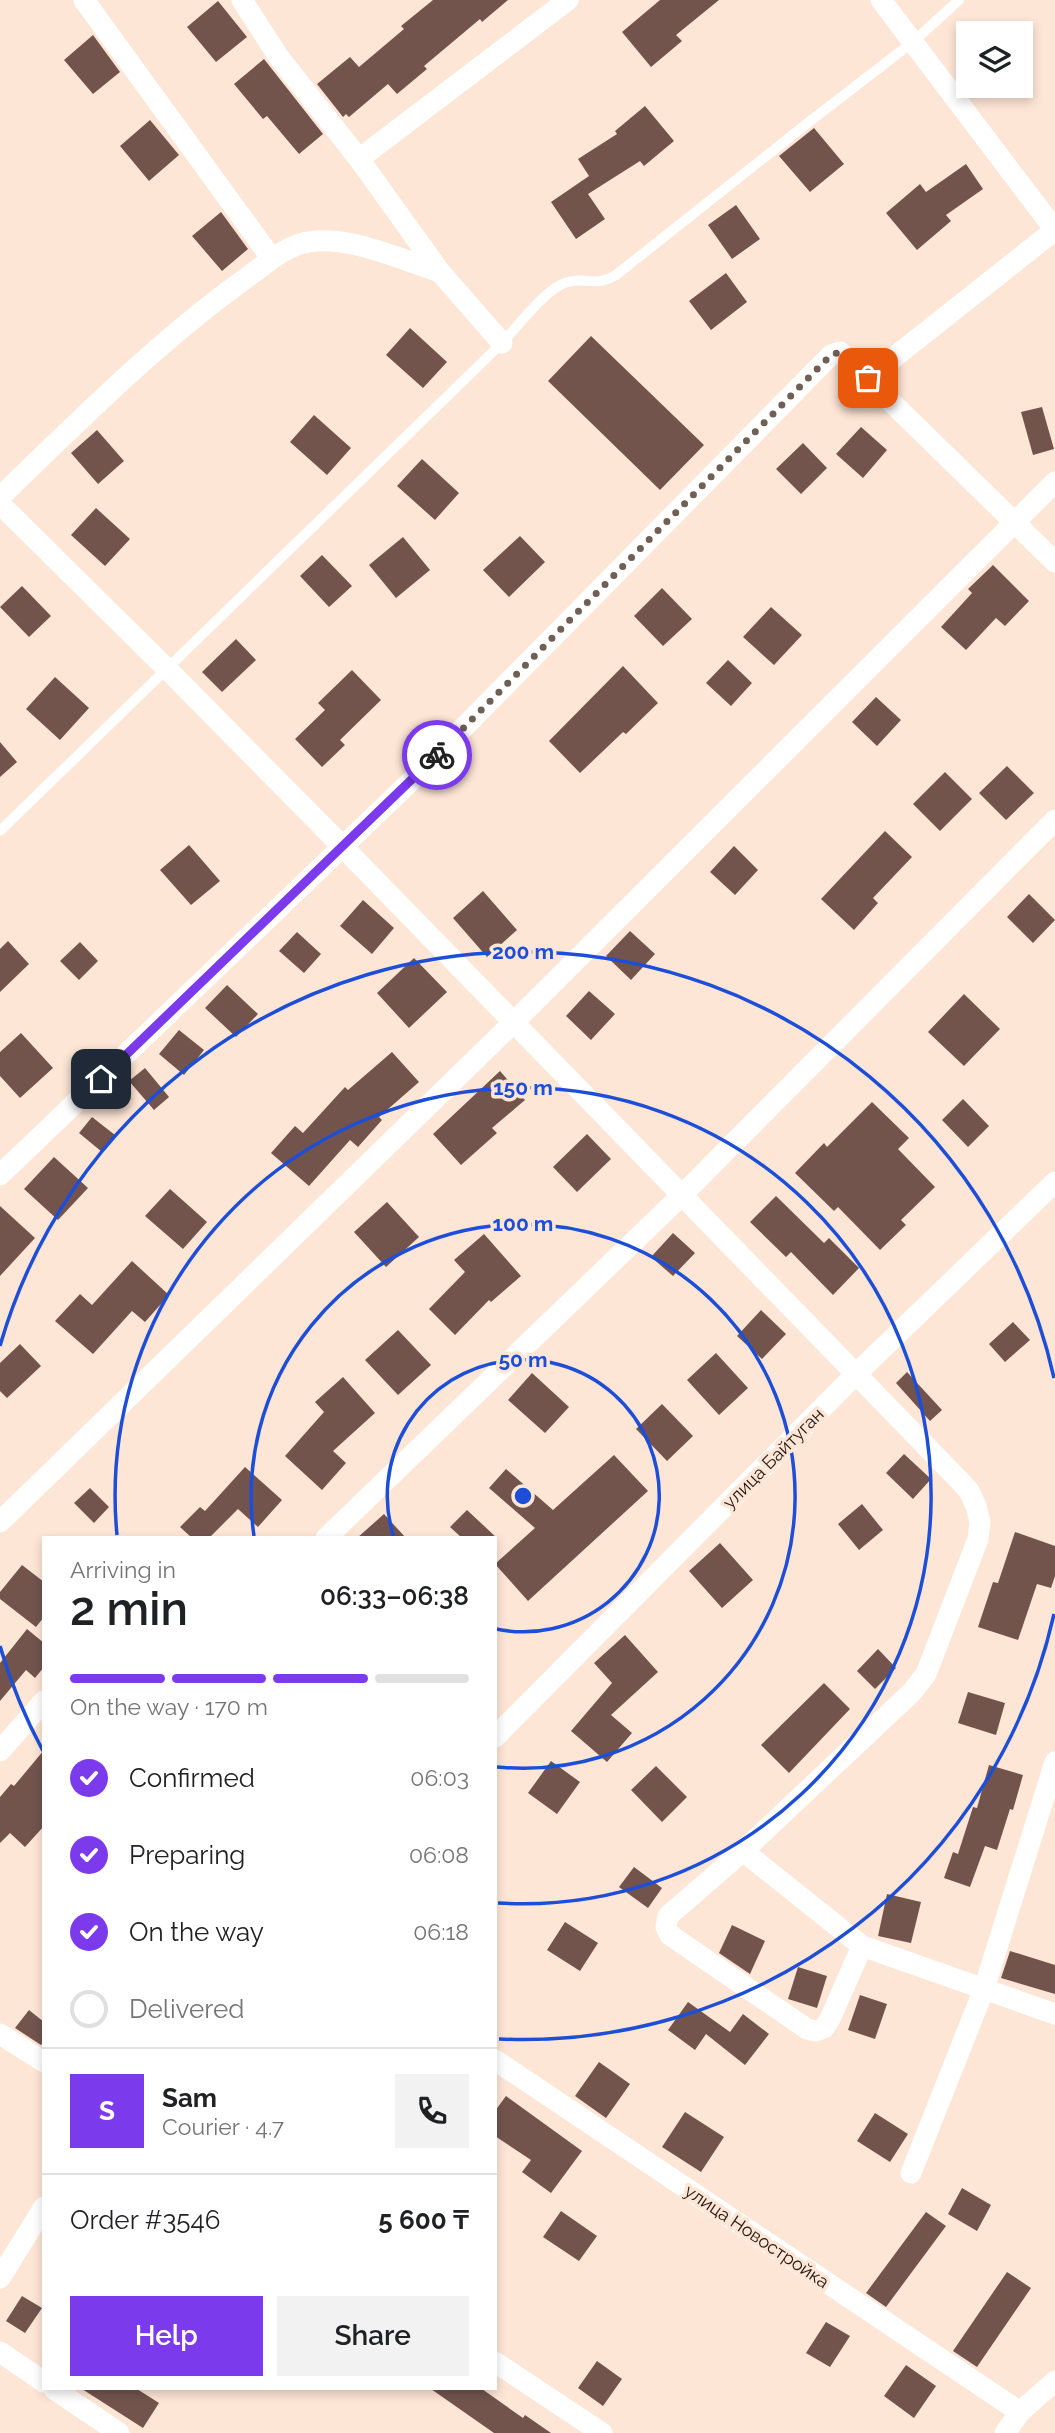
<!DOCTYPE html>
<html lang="en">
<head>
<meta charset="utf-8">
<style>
  body { margin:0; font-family:Raleway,sans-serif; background:#f2f2f2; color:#202124; height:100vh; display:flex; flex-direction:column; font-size:26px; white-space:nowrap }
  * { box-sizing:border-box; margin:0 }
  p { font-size:23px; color:#757577 }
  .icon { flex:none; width:38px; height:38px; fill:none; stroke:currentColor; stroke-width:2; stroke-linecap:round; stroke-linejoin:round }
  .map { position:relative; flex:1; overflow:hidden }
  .sheet { position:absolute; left:42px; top:1536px; width:455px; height:854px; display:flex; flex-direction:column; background:#fff; border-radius:0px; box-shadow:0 4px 10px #0003 }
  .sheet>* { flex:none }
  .tools { position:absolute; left:956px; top:21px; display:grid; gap:14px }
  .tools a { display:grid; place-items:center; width:77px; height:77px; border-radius:0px; background:#fff; box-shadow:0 4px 10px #0003; font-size:35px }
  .pin { position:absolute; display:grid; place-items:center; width:60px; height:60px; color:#fff; margin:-30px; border-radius:14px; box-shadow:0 4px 10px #0006 }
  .courier { position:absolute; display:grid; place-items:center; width:70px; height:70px; margin:-35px; border:5px solid #7c3aed; border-radius:50%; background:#fff; color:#222; box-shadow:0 2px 9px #0007 }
  .head em { font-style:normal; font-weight:600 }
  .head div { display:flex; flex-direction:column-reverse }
  .head { display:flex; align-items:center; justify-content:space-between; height:119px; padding:0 28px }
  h1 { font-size:46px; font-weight:600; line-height:52px }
  .bar { display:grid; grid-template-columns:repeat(4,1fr); gap:10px 7px; align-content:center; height:84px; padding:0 28px }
  .bar i { height:9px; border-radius:5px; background:#e0e0e0 }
  .bar .active { background:#7c3aed }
  .bar p { grid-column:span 4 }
  .line { display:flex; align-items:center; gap:18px; padding:0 28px; border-top:2px solid #e0e0e0 }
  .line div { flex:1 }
  .round { display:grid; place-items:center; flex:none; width:74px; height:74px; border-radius:0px; background:#f2f2f2 }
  ol { padding:0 28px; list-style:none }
  li { display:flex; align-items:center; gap:21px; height:77px }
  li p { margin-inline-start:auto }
  li .icon { padding:7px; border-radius:50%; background:#7c3aed; color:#fff; stroke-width:4 }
  li:last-child { color:#757577 }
  li i { width:38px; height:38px; border:4px solid #e0e0e0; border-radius:50% }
  .button { display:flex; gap:14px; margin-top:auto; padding:14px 28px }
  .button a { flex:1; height:80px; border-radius:0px; background:#7c3aed; color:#fff; font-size:28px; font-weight:600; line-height:80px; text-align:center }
  .button a+a { background:#f2f2f2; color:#202124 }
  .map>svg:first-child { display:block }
  .building { fill:#72544d }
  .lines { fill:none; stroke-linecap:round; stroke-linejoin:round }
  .service { stroke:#fff; stroke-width:10 }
  .minor { stroke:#fff; stroke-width:21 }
  .done { stroke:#6f5f55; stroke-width:7; stroke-dasharray:0 12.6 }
  .route { stroke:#7c3aed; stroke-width:9 }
  .ring { fill:none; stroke:#1d4ed8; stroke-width:3.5 }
  .labels { text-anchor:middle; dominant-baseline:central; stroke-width:7; stroke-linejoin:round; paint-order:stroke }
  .street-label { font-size:18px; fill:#221710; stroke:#fee6d6 }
  .centre { fill:#1d4ed8; stroke:#fee6d6; stroke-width:3.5 }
  .ring-label { font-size:21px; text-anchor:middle; font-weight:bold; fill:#1d4ed8; stroke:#fee6d6; stroke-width:7; stroke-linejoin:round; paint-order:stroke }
</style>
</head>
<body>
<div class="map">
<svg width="1055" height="2433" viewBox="0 0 1055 2433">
  <rect width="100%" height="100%" fill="#fee6d6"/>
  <path class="building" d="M433 0H508L482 22 480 19 424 66 427 69 397 94 388 84 349 117 346 114 343 117 317 84 350 57 359 67 404 29 401 26Z
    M660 0H719L676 35 682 41 651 67 622 32Z
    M218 1 247 37 216 62 187 27Z
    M93 35 120 72 93 94 64 60Z
    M264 59 323 134 299 154 267 116 263 119 234 84Z
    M645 106 674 141 644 166 640 161 588 194 605 219 576 239 551 202 589 176 578 159 617 134 615 131Z
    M150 120 179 155 149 181 120 146Z
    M814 128 844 164 810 192 779 156Z
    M966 164 983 189 946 215 951 221 917 250 886 213 920 184 926 192Z
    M736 205 760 239 732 259 708 225Z
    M221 212 248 249 222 271 192 236Z
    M726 273 747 302 711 330 689 301Z
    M410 328 447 362 423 388 386 355Z
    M591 336 704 445 660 490 548 381Z
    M1042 407 1054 449 1033 455 1021 412Z
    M314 415 351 448 327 475 290 442Z
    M861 427 887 450 863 478 836 454Z
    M97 430 124 461 98 484 71 453Z
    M803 443 827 468 801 494 776 469Z
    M422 459 459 493 435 520 397 486Z
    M96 508 130 539 105 566 71 535Z
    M520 536 545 562 509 597 483 570Z
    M403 537 430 570 396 598 369 565Z
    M322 555 352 586 329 607 300 576Z
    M993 565 1029 601 1005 626 996 618 966 650 941 627 972 593 968 589Z
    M22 586 51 616 29 637 0 607Z
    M662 588 692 619 663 646 634 616Z
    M771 607 802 635 774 665 743 637Z
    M236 639 256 660 222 692 202 672Z
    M728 660 752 683 731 706 706 683Z
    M623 666 658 703 626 734 623 732 580 773 549 741Z
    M352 670 381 700 340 740 345 745 322 767 295 739 325 710 318 703Z
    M55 677 89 708 60 740 26 709Z
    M876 697 901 720 877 746 852 722Z
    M0 742 17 762 0 777Z
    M1007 766 1034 793 1006 820 979 793Z
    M945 772 972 799 940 831 913 804Z
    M885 831 912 857 873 898 878 903 854 930 821 899Z
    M189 845 220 881 191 905 160 870Z
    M734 846 758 870 735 895 710 872Z
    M483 891 517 930 487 957 453 918Z
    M1029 894 1055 920 1033 943 1007 917Z
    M363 900 394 928 372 954 340 926Z
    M630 931 655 954 631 980 606 956Z
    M297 932 321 954 304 973 279 951Z
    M8 941 29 964 0 992V949Z
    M80 942 98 961 79 980 60 961Z
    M414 958 447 992 409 1028 377 993Z
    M227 985 258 1014 236 1037 205 1008Z
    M589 991 615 1014 591 1040 566 1016Z
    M964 994 1000 1029 964 1066 928 1032Z
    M179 1030 204 1050 184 1075 159 1054Z
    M21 1033 53 1068 20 1098 0 1076V1052Z
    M392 1052 419 1082 379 1117 382 1120 358 1147 350 1140 309 1186 271 1153 295 1126 303 1133 345 1087 348 1090Z
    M145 1068 169 1097 154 1110 129 1081Z
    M500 1071 525 1100 492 1128 497 1133 461 1165 433 1134Z
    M963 1099 989 1126 968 1147 942 1120Z
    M872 1102 909 1138 898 1149 935 1187 901 1220 906 1225 880 1250 838 1207 834 1211 795 1173 824 1143 827 1147Z
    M92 1117 115 1135 102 1152 79 1133Z
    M587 1134 611 1159 577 1192 553 1167Z
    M54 1157 88 1188 58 1220 24 1189Z
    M170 1189 207 1222 183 1249 145 1216Z
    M776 1196 824 1243 829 1238 859 1268 833 1295 791 1252 786 1257 750 1222Z
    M387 1202 419 1237 386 1267 354 1232Z
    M0 1206 35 1238 0 1276Z
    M673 1233 695 1253 673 1276 651 1257Z
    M484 1234 521 1276 491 1302 489 1300 455 1335 429 1309 465 1272 454 1260Z
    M132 1261 169 1295 145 1322 132 1311 93 1354 55 1321 80 1294 92 1305Z
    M761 1310 786 1334 762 1359 737 1336Z
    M1013 1322 1030 1340 1005 1362 989 1344Z
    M398 1330 431 1365 398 1395 365 1360Z
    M20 1344 41 1366 7 1398 0 1391V1363Z
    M716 1353 748 1388 719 1415 687 1380Z
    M907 1372 942 1410 930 1421 896 1383Z
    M532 1373 569 1407 545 1433 508 1400Z
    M343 1377 375 1413 333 1451 346 1463 322 1490 285 1456 324 1412 315 1402Z
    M662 1404 693 1436 667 1461 636 1429Z
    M904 1454 931 1479 913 1499 886 1473Z
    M614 1455 648 1491 528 1601 495 1564 535 1528 489 1488 506 1469 553 1510Z
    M245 1467 282 1500 258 1527 238 1509 209 1538H192L180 1527 200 1507 205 1511Z
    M90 1488 109 1507 94 1523 74 1503Z
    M862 1504 883 1530 859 1550 838 1524Z
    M467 1510 497 1538H462L450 1527Z
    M384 1514 406 1538H357Z
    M1015 1532 1055 1546V1576L1051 1588 1037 1584 1018 1640 978 1627 993 1582 998 1583Z
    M720 1543 753 1580 722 1608 689 1571Z
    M22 1565 44 1582V1617L36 1627 0 1599V1592Z
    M27 1629 44 1643V1667L35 1678 26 1670 0 1701V1663Z
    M625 1635 658 1672 611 1715 632 1733 607 1762 571 1731 612 1683 594 1663Z
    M878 1649 896 1668 875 1689 857 1671Z
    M824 1683 850 1709 789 1773 761 1745Z
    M968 1692 1005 1703 996 1735 958 1723Z
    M44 1750V1826L25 1847 10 1833 0 1843V1797L11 1784 14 1786Z
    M551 1761 580 1782 557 1814 528 1793Z
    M989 1765 1023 1775 1013 1810 1010 1809 997 1850 985 1846 970 1887 944 1878 953 1852 958 1854 973 1807 977 1808Z
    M656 1766 687 1797 662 1822 631 1790Z
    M634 1867 662 1888 648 1908 619 1887Z
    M887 1894 921 1902 911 1943 878 1936Z
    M565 1922 598 1943 580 1971 547 1950Z
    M732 1925 765 1941 750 1974 719 1953Z
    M1010 1951 1055 1965V1994L1001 1978Z
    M798 1967 827 1976 817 2008 788 1999Z
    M860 1995 887 2004 875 2039 848 2030Z
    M688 2002 730 2032 743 2014 769 2034 745 2065 706 2034 695 2050 668 2030Z
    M29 2010 44 2022V2041L41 2045 15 2028Z
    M599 2062 630 2084 606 2118 575 2096Z
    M506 2096 582 2151 551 2193 522 2172 531 2160 495 2136V2111Z
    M685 2112 724 2137 701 2172 662 2147Z
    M875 2113 908 2134 890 2162 857 2141Z
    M962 2188 991 2205 977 2231 948 2214Z
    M561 2211 597 2236 579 2261 543 2237Z
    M926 2212 946 2226 886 2307 866 2293Z
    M1007 2272 1031 2288 977 2367 953 2351Z
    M22 2296 42 2308 25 2333 6 2321Z
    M826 2322 850 2336 830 2367 806 2353Z
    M597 2361 622 2379 603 2406 578 2388Z
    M906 2365 936 2386 914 2418 884 2396Z
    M82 2389H137L159 2403 143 2428Z
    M431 2389H482L523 2418 525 2415 551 2433H494Z"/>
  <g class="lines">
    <path class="service" d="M0 831 502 343C519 325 545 289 567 282 587 277 596 287 616 275L809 122 914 41 959 0"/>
    <path class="minor" d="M84 0 272 259
      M242 0 278 56 359 159
      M881 0 1055 230
      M502 343 440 272 359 159 568 0
      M868 378 1055 230
      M0 497C77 423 152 347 238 284 257 271 278 251 300 244 341 231 401 260 440 272
      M0 504 168 670 343 847 960 1481 969 1491 976 1506 980 1522 978 1539 926 1674 912 1692 743 1851 862 1946 1055 2014
      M0 1175 408 784 831 355 840 352 1055 562
      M0 1522 513 1023 1055 482
      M326 1538 681 1196 1055 820
      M495 1737 857 1373 1055 1182
      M0 1751 44 1701
      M743 1851 668 1916 666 1927 670 1935 807 2029 816 2031 824 2028 830 2019 862 1946
      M0 2034 44 2062
      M495 2060 1020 2412
      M911 2173 984 1989 1055 1762
      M0 2278 44 2207
      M0 2352 44 2382
      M495 2362 602 2433
      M54 2389 119 2433
      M1005 2433 1020 2412 1055 2381"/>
  </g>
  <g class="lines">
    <path class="done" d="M437 755 831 355 840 352 868 378"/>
    <path class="route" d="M101 1079 437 755"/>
  </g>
  <g class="ring">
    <path d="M394 1538A136 136 0 1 1 496 1629"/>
    <path d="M254 1536A272 272 0 1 1 497 1767"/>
    <path d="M117 1535A408 408 0 1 1 498 1903"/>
    <path d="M1054 1614A544 544 0 0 1 499 2039M43 1751A544 544 0 0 1 0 1646M0 1346A544 544 0 0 1 1054 1378"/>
  </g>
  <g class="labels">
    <g class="street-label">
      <text transform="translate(773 1458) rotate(-45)">улица Байтуган</text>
      <text transform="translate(757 2236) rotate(34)">улица Новостройка</text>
    </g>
  </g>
  <circle cx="523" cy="1496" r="10" class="centre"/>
  <g class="ring-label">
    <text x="523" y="959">200 m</text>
    <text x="523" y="1095">150 m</text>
    <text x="523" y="1231">100 m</text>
    <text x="523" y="1367">50 m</text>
  </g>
</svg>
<div class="tools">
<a><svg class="icon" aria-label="layers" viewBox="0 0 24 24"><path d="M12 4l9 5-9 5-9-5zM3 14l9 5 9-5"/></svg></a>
</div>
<div class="pin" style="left:868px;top:378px;background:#ea580c"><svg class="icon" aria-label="bag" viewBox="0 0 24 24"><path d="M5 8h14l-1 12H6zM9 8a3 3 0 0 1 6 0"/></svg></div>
<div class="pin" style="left:101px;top:1079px;background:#1f2937"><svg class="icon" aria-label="home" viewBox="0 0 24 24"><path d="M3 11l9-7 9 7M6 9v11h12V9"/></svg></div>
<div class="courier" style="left:437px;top:755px"><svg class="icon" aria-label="bike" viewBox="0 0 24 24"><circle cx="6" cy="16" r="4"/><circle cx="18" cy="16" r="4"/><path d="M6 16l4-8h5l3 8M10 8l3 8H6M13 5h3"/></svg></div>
<section class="sheet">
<div class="head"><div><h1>2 min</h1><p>Arriving in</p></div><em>06:33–06:38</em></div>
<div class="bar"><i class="active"></i><i class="active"></i><i class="active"></i><i></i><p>On the way · 170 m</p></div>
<ol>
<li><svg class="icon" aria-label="check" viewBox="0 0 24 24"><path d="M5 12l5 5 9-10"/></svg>Confirmed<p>06:03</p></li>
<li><svg class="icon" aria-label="check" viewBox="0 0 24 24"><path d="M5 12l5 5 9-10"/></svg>Preparing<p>06:08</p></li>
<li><svg class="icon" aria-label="check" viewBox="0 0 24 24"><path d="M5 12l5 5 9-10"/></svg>On the way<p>06:18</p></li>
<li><i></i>Delivered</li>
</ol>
<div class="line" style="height:126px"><b class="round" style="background:#7c3aed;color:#fff">S</b><div><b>Sam</b><p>Courier · 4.7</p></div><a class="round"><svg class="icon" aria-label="phone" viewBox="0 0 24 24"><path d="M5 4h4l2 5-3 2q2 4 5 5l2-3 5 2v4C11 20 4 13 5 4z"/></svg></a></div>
<div class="line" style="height:91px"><div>Order #3546</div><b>5 600 ₸</b></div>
<div class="button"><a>Help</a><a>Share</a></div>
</section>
</div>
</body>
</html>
